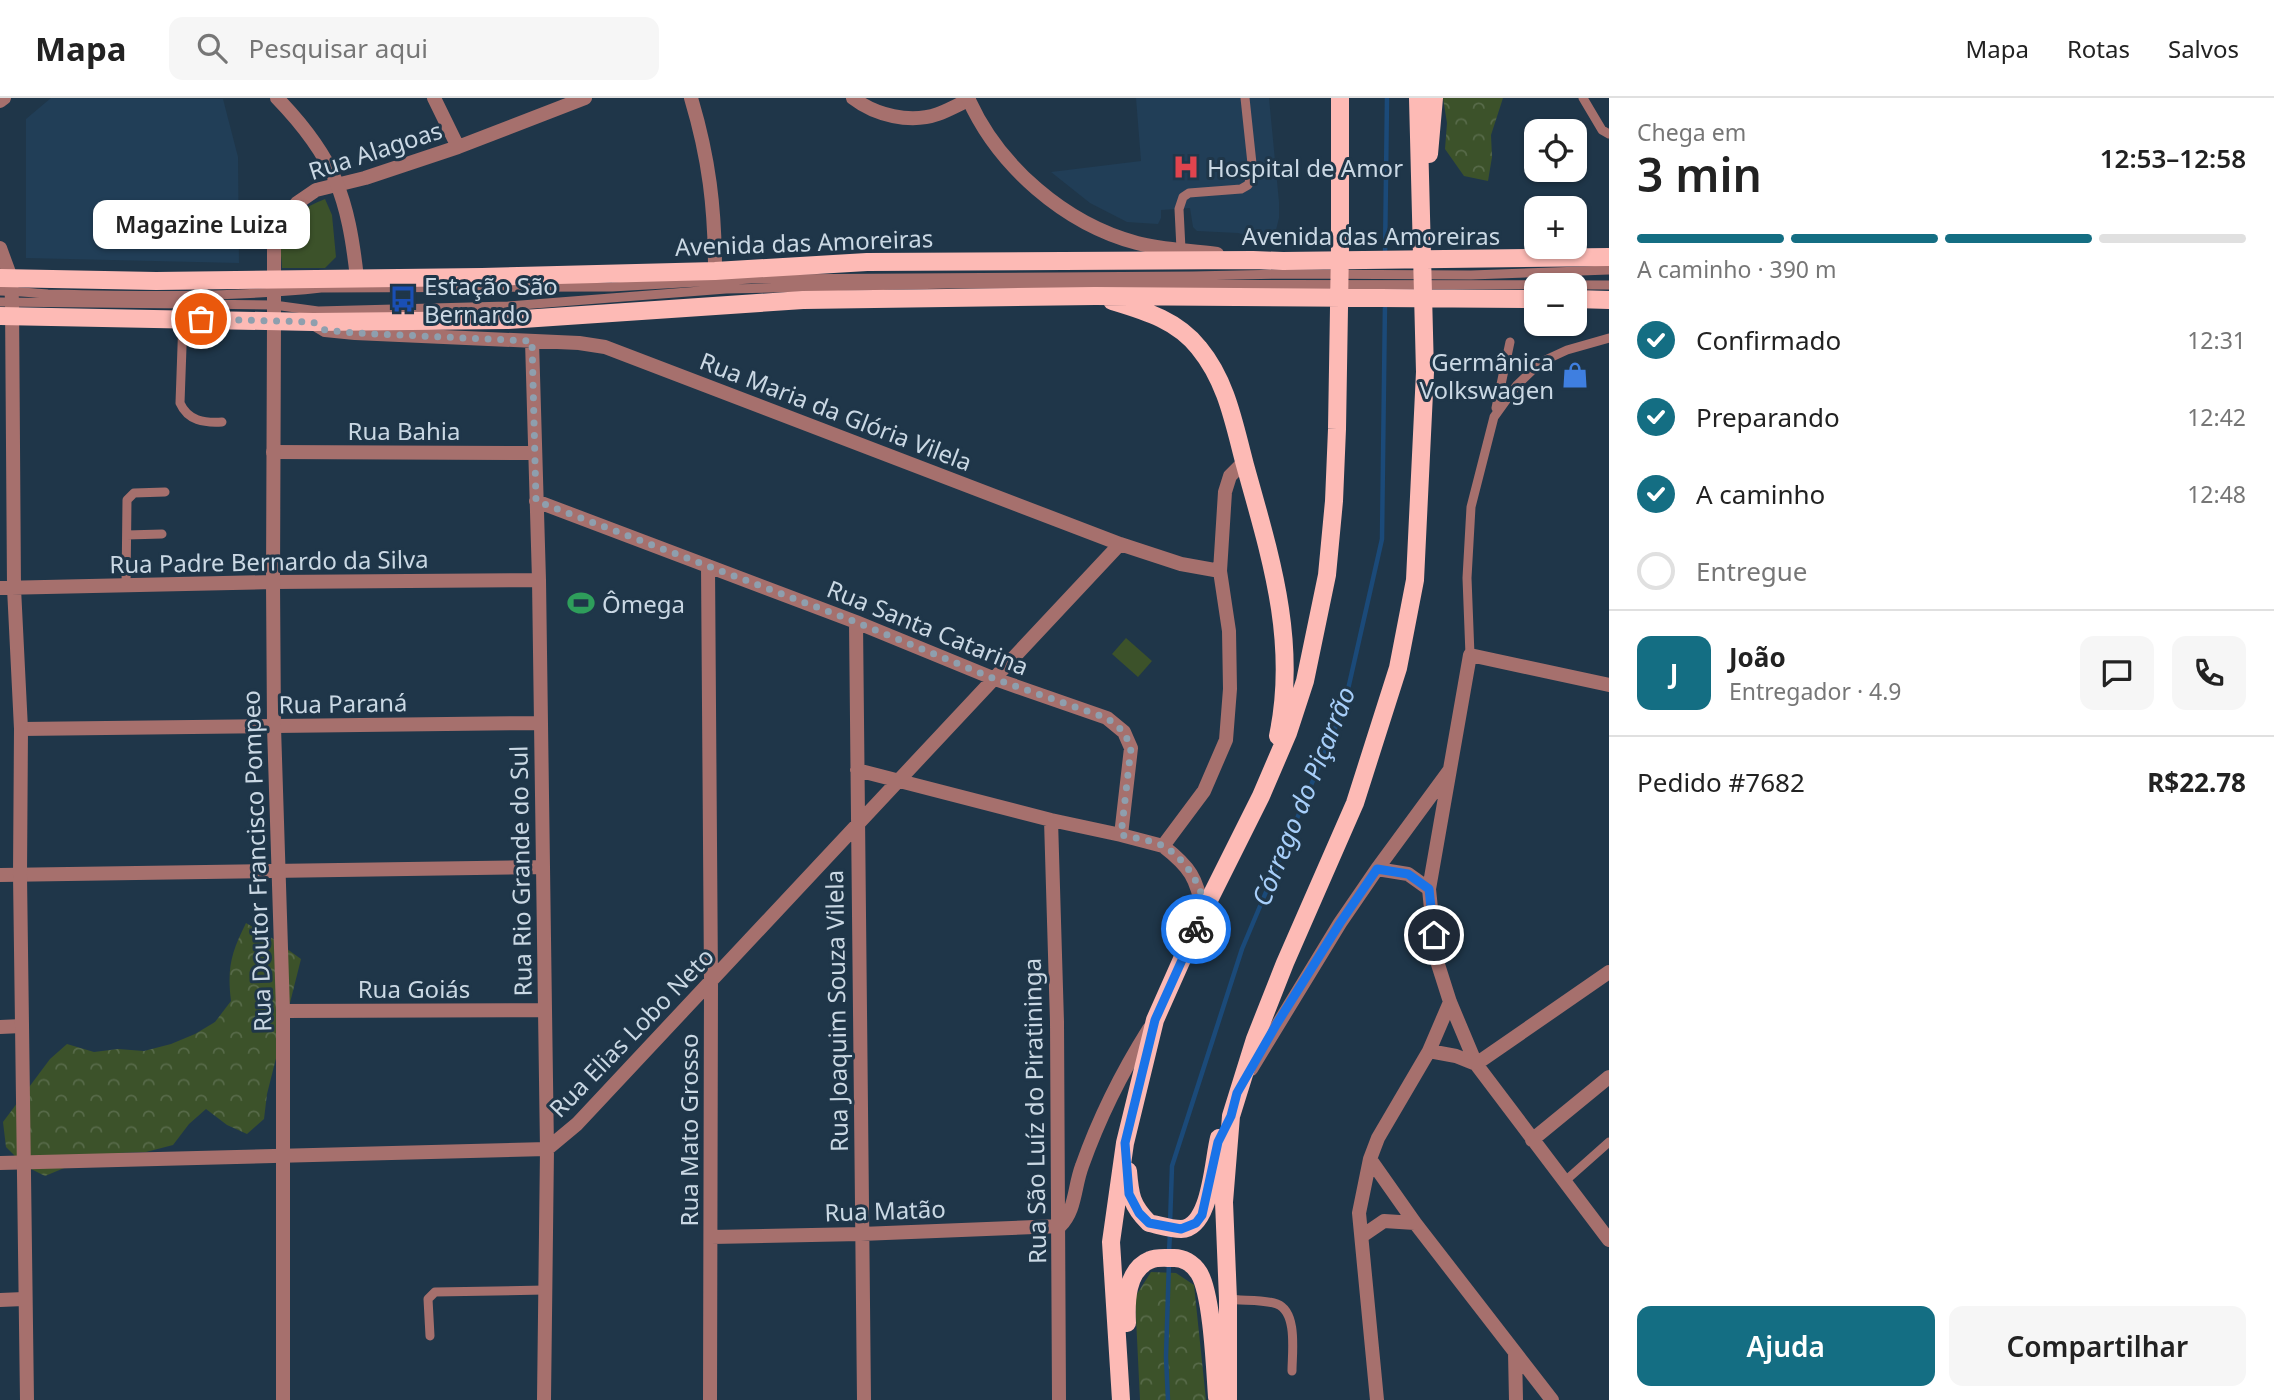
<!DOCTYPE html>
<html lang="pt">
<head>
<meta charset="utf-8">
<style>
  body { margin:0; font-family:"Noto Sans",sans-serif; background:#f6f6f6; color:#222; height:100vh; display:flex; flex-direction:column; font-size:26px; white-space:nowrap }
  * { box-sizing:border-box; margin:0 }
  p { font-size:23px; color:#767676 }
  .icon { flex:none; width:38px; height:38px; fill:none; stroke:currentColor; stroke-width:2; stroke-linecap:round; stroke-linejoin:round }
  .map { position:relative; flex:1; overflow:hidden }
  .details { display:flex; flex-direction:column; background:#fff; width:665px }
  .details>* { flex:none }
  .buttons { position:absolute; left:1524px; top:21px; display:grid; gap:14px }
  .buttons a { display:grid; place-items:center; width:63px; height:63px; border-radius:14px; background:#fff; box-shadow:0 2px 5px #0004; font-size:35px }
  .pin { position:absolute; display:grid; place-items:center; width:60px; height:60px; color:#fff; margin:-30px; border:4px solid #fff; border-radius:50%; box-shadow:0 2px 7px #0007 }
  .courier { position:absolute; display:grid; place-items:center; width:70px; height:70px; margin:-35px; border:5px solid #1a73e8; border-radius:50%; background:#fff; color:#222; box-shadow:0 2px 9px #0007 }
  .bubble { position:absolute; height:49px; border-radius:14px; background:#fff; box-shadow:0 2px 5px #0004; font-size:23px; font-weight:600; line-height:49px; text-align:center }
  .summary em { font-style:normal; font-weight:600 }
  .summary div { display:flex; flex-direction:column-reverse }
  .summary { display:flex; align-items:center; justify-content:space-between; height:119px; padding:0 28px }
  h1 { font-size:46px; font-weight:600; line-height:52px }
  .bar { display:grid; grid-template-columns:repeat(4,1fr); gap:10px 7px; align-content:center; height:84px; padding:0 28px }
  .bar i { height:9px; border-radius:5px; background:#e0e0e0 }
  .bar .active { background:#146e83 }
  .bar p { grid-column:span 4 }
  .line { display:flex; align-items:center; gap:18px; padding:0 28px; border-top:2px solid #e0e0e0 }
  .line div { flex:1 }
  .round { display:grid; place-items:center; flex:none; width:74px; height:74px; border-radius:14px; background:#f6f6f6 }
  ol { padding:0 28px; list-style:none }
  li { display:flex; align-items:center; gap:21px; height:77px }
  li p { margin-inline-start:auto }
  li .icon { padding:7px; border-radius:50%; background:#146e83; color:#fff; stroke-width:4 }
  li:last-child { color:#767676 }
  li i { width:38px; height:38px; border:4px solid #e0e0e0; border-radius:50% }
  .cta { display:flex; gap:14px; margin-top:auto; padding:14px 28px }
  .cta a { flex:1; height:80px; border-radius:14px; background:#146e83; color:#fff; font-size:28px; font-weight:600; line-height:80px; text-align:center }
  .cta a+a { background:#f6f6f6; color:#222 }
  header { display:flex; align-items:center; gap:42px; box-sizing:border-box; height:98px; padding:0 35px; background:#fff; border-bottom:2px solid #e0e0e0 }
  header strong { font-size:33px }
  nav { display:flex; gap:38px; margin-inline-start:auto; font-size:24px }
  .search { width:490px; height:63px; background:#f6f6f6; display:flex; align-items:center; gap:18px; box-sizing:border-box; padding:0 24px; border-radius:14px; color:#767676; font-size:26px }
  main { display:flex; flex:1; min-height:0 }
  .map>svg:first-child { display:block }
  .built { fill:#213e57 }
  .forest { fill:url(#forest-crowns) }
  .park { fill:#3c522a }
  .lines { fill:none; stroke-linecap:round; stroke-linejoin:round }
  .stream { stroke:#1b4a79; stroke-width:4.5 }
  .service { stroke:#a6706d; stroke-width:9 }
  .minor { stroke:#a6706d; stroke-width:14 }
  .tertiary { stroke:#a6706d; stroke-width:14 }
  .primary { stroke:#fdbab5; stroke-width:18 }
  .done { stroke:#8e9fae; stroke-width:7; stroke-dasharray:0 12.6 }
  .route { stroke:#1a73e8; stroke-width:9 }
  .labels { text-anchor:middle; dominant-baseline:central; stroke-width:6; stroke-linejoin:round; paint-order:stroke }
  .street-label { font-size:24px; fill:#cad8e4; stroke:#1f3649 }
  .poi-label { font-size:24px; fill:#cad8e4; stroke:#1f3649; text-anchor:start }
  .water-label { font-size:26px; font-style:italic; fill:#a7cef9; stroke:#1f3649 }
</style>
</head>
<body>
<header>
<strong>Mapa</strong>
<div class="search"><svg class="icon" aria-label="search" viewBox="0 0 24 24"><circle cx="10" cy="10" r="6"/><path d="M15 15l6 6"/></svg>Pesquisar aqui</div>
<nav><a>Mapa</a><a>Rotas</a><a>Salvos</a></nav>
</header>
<main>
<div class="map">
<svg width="1609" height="1302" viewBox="0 0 1609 1302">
  <defs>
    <pattern id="forest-crowns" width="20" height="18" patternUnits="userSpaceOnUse" patternTransform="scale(1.75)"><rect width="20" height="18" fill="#3c522a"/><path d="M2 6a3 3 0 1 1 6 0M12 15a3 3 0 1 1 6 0" fill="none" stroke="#576a49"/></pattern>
  </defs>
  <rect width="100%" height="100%" fill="#1f3649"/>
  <path class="built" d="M51 0 223 1 238 59 239 165 26 160V21Z
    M1136 0H1269L1279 104V120L1273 144 1238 135 1197 133 1193 129 1190 110 1161 112V120L1158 126 1127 124 1090 105 1051 74 1141 63Z"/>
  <path class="forest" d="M1443 0H1503L1491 37 1492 59 1488 83 1464 78 1445 51 1447 25Z
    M246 825 269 838 301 861 267 996 264 1021 247 1036 227 1027 206 1011 189 1026 173 1047 146 1054 118 1055 94 1065 69 1068 45 1078 25 1068 6 1049 3 1024 50 961 67 946 94 954 118 951 144 953 171 946 195 936 215 924 231 903C227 870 231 855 246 825Z
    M1151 1174 1176 1175 1194 1187 1206 1302H1140L1135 1199Z"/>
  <path class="park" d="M325 101 332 117 336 159 325 170H282C282 161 279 150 281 142 284 119 306 109 325 101Z
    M1126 540 1152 563 1138 579 1112 556Z"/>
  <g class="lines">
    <path class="stream" d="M1385 158 1387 0
      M1170 1126 1172 1068 1242 851 1344 609 1382 441 1385 205
      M1169 1154 1170 1135
      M1168 1302 1166 1259 1169 1163"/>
    <path class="service" d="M1583 0 1602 32 1609 36
      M1181 151 1179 111 1183 99 1189 95 1241 91 1248 87 1253 75 1245 0
      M0 193C16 193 32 195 48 196 139 198 230 200 321 190L612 189 751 181 1193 178 1284 176 1471 177 1609 172
      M0 204 274 207 318 213 508 208 726 191 948 186 1609 187
      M183 221 180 305C188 323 204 325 222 324
      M1496 310 1510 244
      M127 437 162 436
      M126 488 127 402 134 395 165 394
      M1470 557 1467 480 1471 409 1494 319 1517 287 1541 264 1567 252 1609 240
      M1564 1084 1609 1044
      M1228 1201C1243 1203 1264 1201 1277 1206 1298 1214 1292 1255 1292 1273
      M430 1238 428 1201 435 1194 545 1192"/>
    <path class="minor" d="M434 0 458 49
      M691 0C709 60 715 110 715 173
      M853 0C875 17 910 26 938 16 949 12 959 6 969 2
      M274 223V142L284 120 297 105 316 92 365 80 458 49 585 0
      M315 226 325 232 355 235 579 245 605 249 1120 446 1181 466 1220 473
      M532 243 539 482 545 912 547 1051 544 1302
      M273 354 534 355
      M536 403 856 524 995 581 1107 620 1124 634 1131 650 1121 737
      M708 468 711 883 710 1302
      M273 484 539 482
      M856 524 864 1302
      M1609 587 1470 557 1429 791 1436 860 1450 904 1476 966 1609 1142
      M21 631 540 625
      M857 672 1051 722 1121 737 1163 748 1204 693 1226 642 1230 591 1229 533 1220 473 1225 394 1230 378 1244 364
      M1051 722 1057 924 1059 1302
      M1163 748C1190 769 1197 780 1203 814
      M1377 771 1408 776 1429 791
      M0 777 542 769
      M283 913 545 912
      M0 929 22 928
      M1429 953 1456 958 1476 966 1609 874
      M1251 971 1340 825 1377 771 1449 673
      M1532 1042 1609 979
      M1370 1061 1415 1125 1552 1302
      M0 1065 547 1051 577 1026 1120 446
      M1060 1128C1076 1112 1074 1089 1082 1068 1099 1020 1122 974 1149 931
      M1362 1138 1384 1123 1415 1125
      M711 1139 861 1136 1060 1128
      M0 1202 24 1201
      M1515 1254 1516 1302
      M1377 1302 1359 1115 1370 1061 1378 1040 1429 953 1450 904"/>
    <path class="tertiary" d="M277 0C335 60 348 99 357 180
      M968 0C998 68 1065 126 1137 145 1163 152 1191 152 1217 156
      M0 3 4 0
      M0 150 11 180 12 204 14 490 21 631 20 777 27 1302
      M274 223 273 484 274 629 283 913V1302
      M0 490 273 484"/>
    <path class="primary" d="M1429 56 1434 0
      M0 180 156 183 482 179 715 173 867 164 1253 162 1283 163 1609 159
      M1575 201 1609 202
      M1112 203C1145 213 1177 222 1199 250 1227 284 1234 326 1245 367 1270 457 1298 543 1278 638
      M0 218 313 224 508 222 803 202 1095 198 1536 201
      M1128 1073C1130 1097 1131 1107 1149 1125 1159 1127 1171 1131 1181 1131 1211 1130 1213 1063 1219 1040
      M1127 1225C1126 1204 1126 1172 1150 1162 1156 1159 1165 1160 1172 1160 1182 1159 1193 1165 1199 1175 1212 1196 1215 1270 1217 1299
      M1121 1302 1111 1144 1125 1045 1155 922 1203 814 1261 698 1288 635 1305 583 1327 477 1334 403 1337 331 1340 149V0
      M1228 1302V1201L1224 1104 1231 1018 1255 941 1285 865 1355 705 1398 570 1415 482 1425 274 1418 0"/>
  </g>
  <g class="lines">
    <path class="done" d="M201 221 313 224 325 232 355 235 532 243 536 403 856 524 995 581 1107 620 1124 634 1131 650 1121 737C1134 740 1151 742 1163 748 1183 758 1208 793 1203 816 1201 821 1198 826 1196 831"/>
    <path class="route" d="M1196 831 1155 922 1125 1045 1129 1096 1139 1115 1149 1125 1181 1131 1196 1125 1202 1117 1218 1044 1231 1018 1237 995 1276 927 1340 825 1377 771 1408 776 1429 791 1434 837"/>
  </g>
  <defs>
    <g id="hospital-bare" transform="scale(2.1)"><path d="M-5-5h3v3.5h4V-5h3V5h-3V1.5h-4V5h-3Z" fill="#e0444e" stroke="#1f3649" stroke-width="2.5" paint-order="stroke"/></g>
    <g id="bus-bare" transform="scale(2.1)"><path d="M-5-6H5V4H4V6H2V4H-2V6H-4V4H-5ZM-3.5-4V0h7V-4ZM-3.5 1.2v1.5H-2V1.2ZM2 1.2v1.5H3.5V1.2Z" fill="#1a4fb4" stroke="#1f3649" stroke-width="2.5" paint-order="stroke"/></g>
    <g id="shop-bare" transform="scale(2.1)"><path d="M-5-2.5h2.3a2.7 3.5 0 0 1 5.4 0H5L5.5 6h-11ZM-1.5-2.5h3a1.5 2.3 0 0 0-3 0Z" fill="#3f7fe0" stroke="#1f3649" stroke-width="2.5" paint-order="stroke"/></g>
    <g id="stadium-bare" transform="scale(2.1)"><path d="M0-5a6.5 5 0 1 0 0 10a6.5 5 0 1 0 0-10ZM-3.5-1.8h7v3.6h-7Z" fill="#2e9e5b" stroke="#1f3649" stroke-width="2.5" paint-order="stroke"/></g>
  </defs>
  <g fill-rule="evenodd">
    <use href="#hospital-bare" x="1186" y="69"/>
    <use href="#bus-bare" x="403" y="201"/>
    <use href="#shop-bare" x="1575" y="277"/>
    <use href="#stadium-bare" x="581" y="505"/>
  </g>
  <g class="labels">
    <g class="street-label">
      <text transform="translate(375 52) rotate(-18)">Rua Alagoas</text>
      <text x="1371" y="137">Avenida das Amoreiras</text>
      <text transform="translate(804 144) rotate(-2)">Avenida das Amoreiras</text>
      <text transform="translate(836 313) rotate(21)">Rua Maria da Glória Vilela</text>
      <text x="404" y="332">Rua Bahia</text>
      <text transform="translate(269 463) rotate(-1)">Rua Padre Bernardo da Silva</text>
      <text transform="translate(928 529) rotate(22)">Rua Santa Catarina</text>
      <text transform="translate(343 605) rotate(-1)">Rua Paraná</text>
      <text transform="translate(256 763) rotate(-92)">Rua Doutor Francisco Pompeo</text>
      <text transform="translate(520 773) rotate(-91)">Rua Rio Grande do Sul</text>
      <text x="414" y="890">Rua Goiás</text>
      <text transform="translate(836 913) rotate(-91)">Rua Joaquim Souza Vilela</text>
      <text transform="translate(631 934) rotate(-46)">Rua Elias Lobo Neto</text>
      <text transform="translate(1034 1013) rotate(-91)">Rua São Luíz do Piratininga</text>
      <text transform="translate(688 1032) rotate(-90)">Rua Mato Grosso</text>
      <text transform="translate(885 1112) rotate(-2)">Rua Matão</text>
    </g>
    <g class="poi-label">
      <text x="1207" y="69">Hospital de Amor</text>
      <text x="424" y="187">Estação São<tspan x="424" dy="28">Bernardo</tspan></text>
      <text x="1554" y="263" text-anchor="end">Germânica<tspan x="1554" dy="28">Volkswagen</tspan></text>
      <text x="602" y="505">Ômega</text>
    </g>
    <g class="water-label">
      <text transform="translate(1303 698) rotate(-68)">Córrego do Piçarrão</text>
    </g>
  </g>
</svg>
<div class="buttons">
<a><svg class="icon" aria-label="locate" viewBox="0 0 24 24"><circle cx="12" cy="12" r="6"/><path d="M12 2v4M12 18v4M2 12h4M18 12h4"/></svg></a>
<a>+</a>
<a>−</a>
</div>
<div class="pin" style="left:201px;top:221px;background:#ea580c"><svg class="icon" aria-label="bag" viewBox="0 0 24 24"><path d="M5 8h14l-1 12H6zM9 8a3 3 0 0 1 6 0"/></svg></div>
<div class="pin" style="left:1434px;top:837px;background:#1f2937"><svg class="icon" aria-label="home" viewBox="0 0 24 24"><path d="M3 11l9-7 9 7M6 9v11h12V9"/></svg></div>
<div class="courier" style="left:1196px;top:831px"><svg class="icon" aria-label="bike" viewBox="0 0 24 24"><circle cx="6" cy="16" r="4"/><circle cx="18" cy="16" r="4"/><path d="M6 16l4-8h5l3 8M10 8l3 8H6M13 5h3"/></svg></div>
<div class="bubble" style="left:93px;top:102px;width:217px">Magazine Luiza</div>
</div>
<section class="details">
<div class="summary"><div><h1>3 min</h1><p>Chega em</p></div><em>12:53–12:58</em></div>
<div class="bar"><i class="active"></i><i class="active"></i><i class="active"></i><i></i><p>A caminho · 390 m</p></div>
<ol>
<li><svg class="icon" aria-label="check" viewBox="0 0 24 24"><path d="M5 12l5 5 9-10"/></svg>Confirmado<p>12:31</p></li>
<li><svg class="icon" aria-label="check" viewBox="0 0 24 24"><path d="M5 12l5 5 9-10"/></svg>Preparando<p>12:42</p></li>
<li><svg class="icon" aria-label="check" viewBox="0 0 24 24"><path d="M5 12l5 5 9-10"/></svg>A caminho<p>12:48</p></li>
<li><i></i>Entregue</li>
</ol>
<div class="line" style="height:126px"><b class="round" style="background:#146e83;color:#fff">J</b><div><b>João</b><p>Entregador · 4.9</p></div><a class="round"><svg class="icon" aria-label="chat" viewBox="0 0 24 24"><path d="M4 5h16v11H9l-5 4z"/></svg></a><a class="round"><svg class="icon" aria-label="phone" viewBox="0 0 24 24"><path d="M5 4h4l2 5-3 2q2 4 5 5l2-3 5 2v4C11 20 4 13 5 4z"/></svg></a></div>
<div class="line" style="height:91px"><div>Pedido #7682</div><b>R$22.78</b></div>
<div class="cta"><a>Ajuda</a><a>Compartilhar</a></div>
</section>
</main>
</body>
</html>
